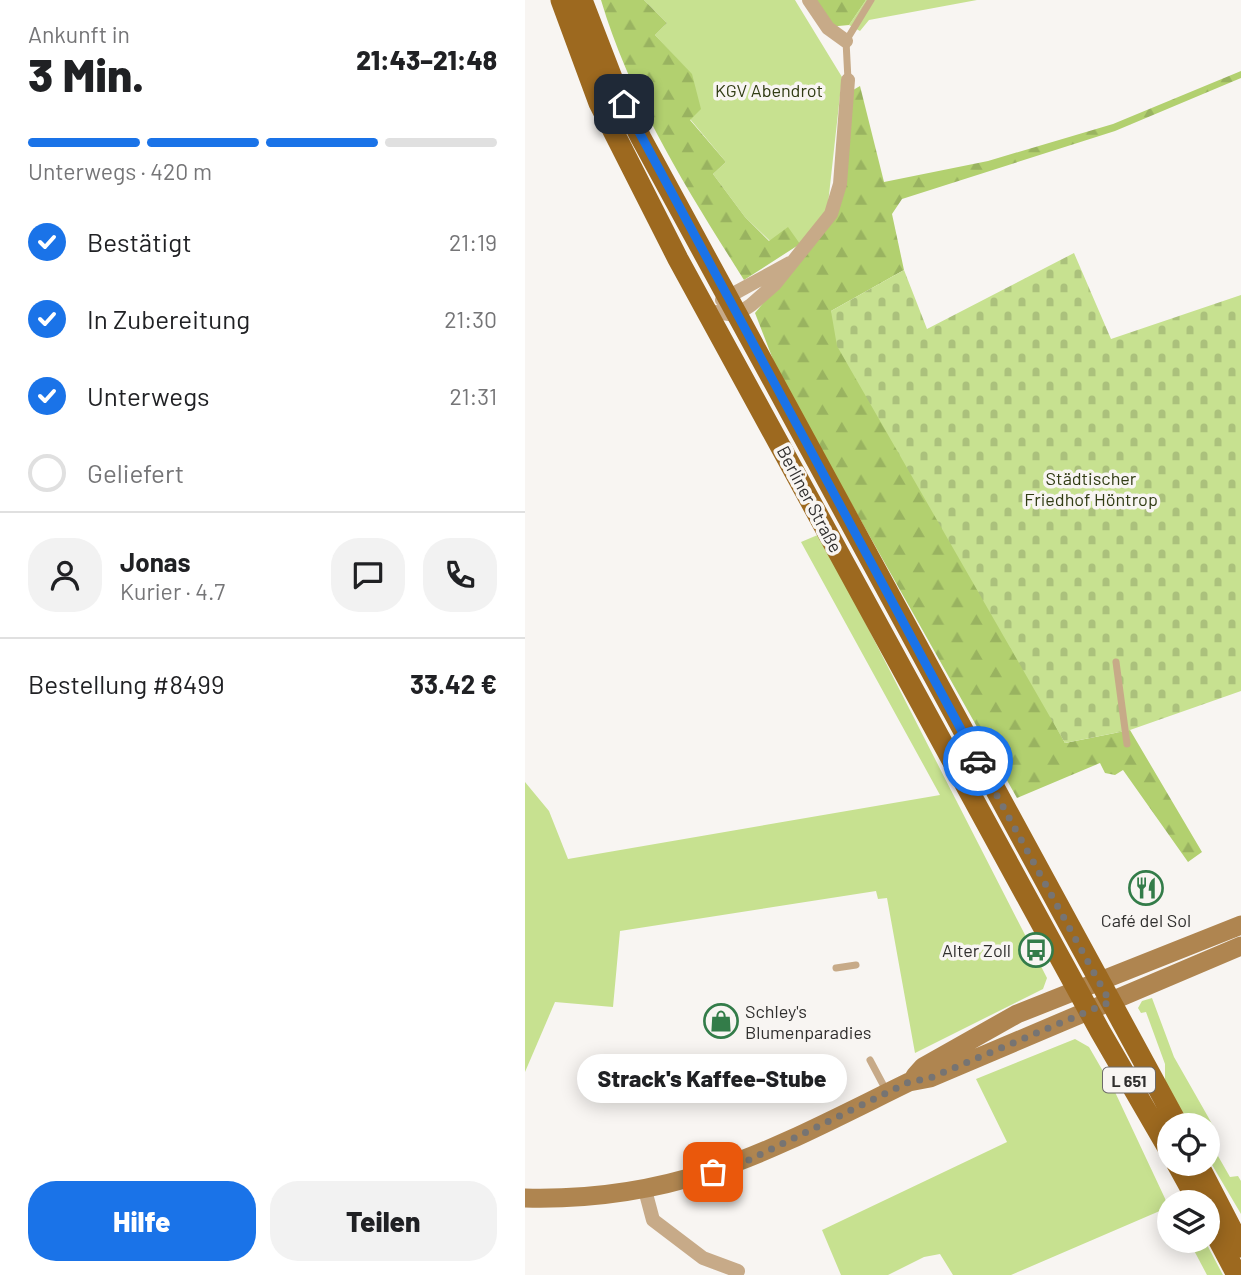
<!DOCTYPE html>
<html lang="de">
<head>
<meta charset="utf-8">
<style>
  body { margin:0; font-family:Barlow,sans-serif; background:#f2f2f2; color:#202124; height:100vh; display:flex; flex-direction:column; font-size:26px; white-space:nowrap }
  * { box-sizing:border-box; margin:0 }
  p { font-size:23px; color:#757577 }
  .icon { flex:none; width:38px; height:38px; fill:none; stroke:currentColor; stroke-width:2; stroke-linecap:round; stroke-linejoin:round }
  .map { position:relative; flex:1; overflow:hidden }
  .side { display:flex; flex-direction:column; background:#fff; width:525px }
  .side>* { flex:none }
  .buttons { position:absolute; left:632px; top:1113px; display:grid; gap:14px }
  .buttons a { display:grid; place-items:center; width:63px; height:63px; border-radius:50%; background:#fff; box-shadow:0 4px 18px #0003; font-size:35px }
  .pin { position:absolute; display:grid; place-items:center; width:60px; height:60px; color:#fff; margin:-30px; border-radius:14px; box-shadow:0 4px 10px #0006 }
  .courier { position:absolute; display:grid; place-items:center; width:70px; height:70px; margin:-35px; border:5px solid #1a73e8; border-radius:50%; background:#fff; color:#222; box-shadow:0 2px 9px #0007 }
  .bubble { position:absolute; height:49px; border-radius:24px; background:#fff; box-shadow:0 4px 18px #0003; font-size:23px; font-weight:800; line-height:49px; text-align:center }
  .head em { font-style:normal; font-weight:800 }
  .head div { display:flex; flex-direction:column-reverse }
  .head { display:flex; align-items:center; justify-content:space-between; height:119px; padding:0 28px }
  h1 { font-size:46px; font-weight:800; line-height:52px }
  .bar { display:grid; grid-template-columns:repeat(4,1fr); gap:10px 7px; align-content:center; height:84px; padding:0 28px }
  .bar i { height:9px; border-radius:5px; background:#e0e0e0 }
  .bar .current { background:#1a73e8 }
  .bar p { grid-column:span 4 }
  .line { display:flex; align-items:center; gap:18px; padding:0 28px; border-top:2px solid #e0e0e0 }
  .line div { flex:1 }
  .round { display:grid; place-items:center; flex:none; width:74px; height:74px; border-radius:28px; background:#f2f2f2 }
  ol { padding:0 28px; list-style:none }
  li { display:flex; align-items:center; gap:21px; height:77px }
  li p { margin-inline-start:auto }
  li .icon { padding:7px; border-radius:50%; background:#1a73e8; color:#fff; stroke-width:4 }
  li:last-child { color:#757577 }
  li i { width:38px; height:38px; border:4px solid #e0e0e0; border-radius:50% }
  .primary-button { display:flex; gap:14px; margin-top:auto; padding:14px 28px }
  .primary-button a { flex:1; height:80px; border-radius:28px; background:#1a73e8; color:#fff; font-size:28px; font-weight:800; line-height:80px; text-align:center }
  .primary-button a+a { background:#f2f2f2; color:#202124 }
  main { display:flex; flex:1; min-height:0 }
  .map>svg:first-child { display:block }
  .green { fill:#c7e190 }
  .forest { fill:url(#forest-firs) }
  .cemetery { fill:url(#cemetery-stones) }
  .lines { fill:none; stroke-linecap:round; stroke-linejoin:round }
  .lane { stroke:#c7aa88; stroke-width:7 }
  .street { stroke:#c7aa88; stroke-width:14 }
  .secondary { stroke:#af8550; stroke-width:19 }
  .primary { stroke:#9d691f; stroke-width:21 }
  .done { stroke:#767473; stroke-width:7; stroke-dasharray:0 12.6 }
  .route { stroke:#1a73e8; stroke-width:9 }
  .labels { text-anchor:middle; dominant-baseline:central; stroke-width:7; stroke-linejoin:round; paint-order:stroke }
  .shield { fill:#f8f5f2; stroke:#6c6a69; stroke-width:2 }
  .shield-label { font-size:16px; font-weight:bold; fill:#302f2e }
  .park-label { font-size:18px; fill:#313c14; stroke:#f8f5f2 }
  .street-label { font-size:18px; fill:#302f2e; stroke:#f8f5f2 }
  .poi-label { font-size:18px; fill:#302f2e; stroke:#f8f5f2 }
</style>
</head>
<body>
<main>
<section class="side">
<div class="head"><div><h1>3 Min.</h1><p>Ankunft in</p></div><em>21:43–21:48</em></div>
<div class="bar"><i class="current"></i><i class="current"></i><i class="current"></i><i></i><p>Unterwegs · 420 m</p></div>
<ol>
<li><svg class="icon" aria-label="check" viewBox="0 0 24 24"><path d="M5 12l5 5 9-10"/></svg>Bestätigt<p>21:19</p></li>
<li><svg class="icon" aria-label="check" viewBox="0 0 24 24"><path d="M5 12l5 5 9-10"/></svg>In Zubereitung<p>21:30</p></li>
<li><svg class="icon" aria-label="check" viewBox="0 0 24 24"><path d="M5 12l5 5 9-10"/></svg>Unterwegs<p>21:31</p></li>
<li><i></i>Geliefert</li>
</ol>
<div class="line" style="height:126px"><a class="round"><svg class="icon" aria-label="person" viewBox="0 0 24 24"><circle cx="12" cy="8" r="4"/><path d="M4 21q1-7 8-7t8 7"/></svg></a><div><b>Jonas</b><p>Kurier · 4.7</p></div><a class="round"><svg class="icon" aria-label="chat" viewBox="0 0 24 24"><path d="M4 5h16v11H9l-5 4z"/></svg></a><a class="round"><svg class="icon" aria-label="phone" viewBox="0 0 24 24"><path d="M5 4h4l2 5-3 2q2 4 5 5l2-3 5 2v4C11 20 4 13 5 4z"/></svg></a></div>
<div class="line" style="height:91px"><div>Bestellung #8499</div><b>33.42 €</b></div>
<div class="primary-button"><a>Hilfe</a><a>Teilen</a></div>
</section>
<div class="map">
<svg width="716" height="1275" viewBox="0 0 716 1275">
  <defs>
    <pattern id="forest-firs" width="22" height="20" patternUnits="userSpaceOnUse" patternTransform="scale(1.75)"><rect width="22" height="20" fill="#b2d06f"/><path d="M5 1l3.5 6h-7zM16 11l3.5 6h-7z" fill="#99b360"/></pattern>
    <pattern id="cemetery-stones" width="16" height="16" patternUnits="userSpaceOnUse" patternTransform="scale(1.75)"><rect width="16" height="16" fill="#c7e190"/><path d="M2 7V4a2 2 0 0 1 4 0v3zM10 15v-3a2 2 0 0 1 4 0v3z" fill="#abc17c"/></pattern>
  </defs>
  <rect width="100%" height="100%" fill="#f8f5f2"/>
  <path class="green" d="M119 0H270L273 5 317 77 302 213 275 244 245 241 220 217 188 174 201 162 165 119 167 75 130 35 142 23Z
    M341 0H452L344 20 335 31 324 25Z
    M295 534 522 978 518 989 390 1053 362 898 353 899 351 891 95 931 88 1007 30 1002 0 1072V782L24 811 43 859 415 795 276 542Z
    M627 998 649 1057 690 1129 693 1156 705 1177 713 1176 716 1181V1214L683 1158 682 1125H663L640 1083V1064L621 1012 616 1013 613 1008 617 1001Z
    M550 1039 564 1047 590 1092 644 1207 486 1275H428L415 1254 399 1257 363 1275H316L297 1230 482 1142 451 1079Z
    M664 1241H680L698 1275H682Z"/>
  <path class="forest" d="M76 0H119L142 23 130 35 167 74 176 109 165 120 201 162 188 174 220 217 244 241 263 227 275 244 219 280C163 191 106 101 76 0Z
    M287 0H341L324 25 303 27Z
    M716 71V78L590 131 377 199 367 214 379 270 306 311 540 743 605 730 677 852 663 862 598 770 590 775 580 773 575 763 492 798 254 375 230 313 311 215 323 93 335 86 359 182 463 161 588 124Z"/>
  <path class="cemetery" d="M549 253 586 339 716 295V691L605 730 540 743 312 346 306 311 379 270 402 329Z"/>
  <g class="lines">
    <path class="lane" d="M323 80 321 41 346 0
      M591 662 602 744
      M311 968 331 965
      M345 1060 362 1092"/>
    <path class="street" d="M284 0 303 28 321 41
      M197 300 265 263
      M183 311 211 315 226 305 250 284 306 214 315 184 323 80
      M120 1190 128 1220 178 1258 213 1271"/>
    <path class="secondary" d="M390 1076 398 1067 492 1014 716 925
      M0 1198C157 1202 249 1148 384 1082L405 1078 716 946"/>
    <path class="primary" d="M36 0 74 103 153 259 575 1031 644 1150
      M57 0 91 88 116 138 653 1125
      M652 1164 673 1202
      M673 1164 716 1247
      M682 1218 712 1275"/>
  </g>
  <g class="lines">
    <path class="done" d="M188 1172 224 1160 384 1082 405 1078 585 1002 453 761"/>
    <path class="route" d="M99 104 453 761"/>
  </g>
  <defs>
    <g id="restaurant-ring" transform="scale(1.75)"><circle r="9.5" fill="#f8f5f2" stroke="#337c49" stroke-width="1.5"/><path d="M-5-6h1v4h1v-4h1v4h1v-4h1v5L-1.5 .5V6h-2V.5L-5-1ZM5-6V6H3V1.5H1.5Q1.5-4 5-6Z" fill="#337c49"/></g>
    <g id="bus-ring" transform="scale(1.75)"><circle r="9.5" fill="#f8f5f2" stroke="#337c49" stroke-width="1.5"/><path d="M-5-6H5V4H4V6H2V4H-2V6H-4V4H-5ZM-3.5-4V0h7V-4ZM-3.5 1.2v1.5H-2V1.2ZM2 1.2v1.5H3.5V1.2Z" fill="#337c49"/></g>
    <g id="shop-ring" transform="scale(1.75)"><circle r="9.5" fill="#f8f5f2" stroke="#337c49" stroke-width="1.5"/><path d="M-5-2.5h2.3a2.7 3.5 0 0 1 5.4 0H5L5.5 6h-11ZM-1.5-2.5h3a1.5 2.3 0 0 0-3 0Z" fill="#337c49"/></g>
  </defs>
  <g fill-rule="evenodd">
    <use href="#restaurant-ring" x="621" y="888"/>
    <use href="#bus-ring" x="511" y="950"/>
    <use href="#shop-ring" x="196" y="1021"/>
  </g>
  <g class="labels">
    <rect class="shield" x="578" y="1067.5" width="52" height="25" rx="5"/>
    <g class="shield-label">
      <text x="604" y="1080">L 651</text>
    </g>
    <g class="park-label">
      <text x="244" y="90">KGV Abendrot</text>
      <text x="566" y="478">Städtischer<tspan x="566" dy="21">Friedhof Höntrop</tspan></text>
    </g>
    <g class="street-label">
      <text transform="translate(285 499) rotate(62)">Berliner Straße</text>
    </g>
    <g class="poi-label">
      <text x="621" y="920">Café del Sol</text>
      <text x="486" y="950" text-anchor="end">Alter Zoll</text>
      <text x="220" y="1011" text-anchor="start">Schley's<tspan x="220" dy="21">Blumenparadies</tspan></text>
    </g>
  </g>
</svg>
<div class="buttons">
<a><svg class="icon" aria-label="locate" viewBox="0 0 24 24"><circle cx="12" cy="12" r="6"/><path d="M12 2v4M12 18v4M2 12h4M18 12h4"/></svg></a>
<a><svg class="icon" aria-label="layers" viewBox="0 0 24 24"><path d="M12 4l9 5-9 5-9-5zM3 14l9 5 9-5"/></svg></a>
</div>
<div class="pin" style="left:188px;top:1172px;background:#ea580c"><svg class="icon" aria-label="bag" viewBox="0 0 24 24"><path d="M5 8h14l-1 12H6zM9 8a3 3 0 0 1 6 0"/></svg></div>
<div class="pin" style="left:99px;top:104px;background:#1f2937"><svg class="icon" aria-label="home" viewBox="0 0 24 24"><path d="M3 11l9-7 9 7M6 9v11h12V9"/></svg></div>
<div class="courier" style="left:453px;top:761px"><svg class="icon" aria-label="car" viewBox="0 0 24 24"><path d="M5 17H2v-5l4-1 3-4h7l3 4 3 1v5h-3M9 17h6M6 11h13"/><circle cx="7" cy="17" r="2"/><circle cx="17" cy="17" r="2"/></svg></div>
<div class="bubble" style="left:52px;top:1054px;width:270px">Strack's Kaffee-Stube</div>
</div>
</main>
</body>
</html>
